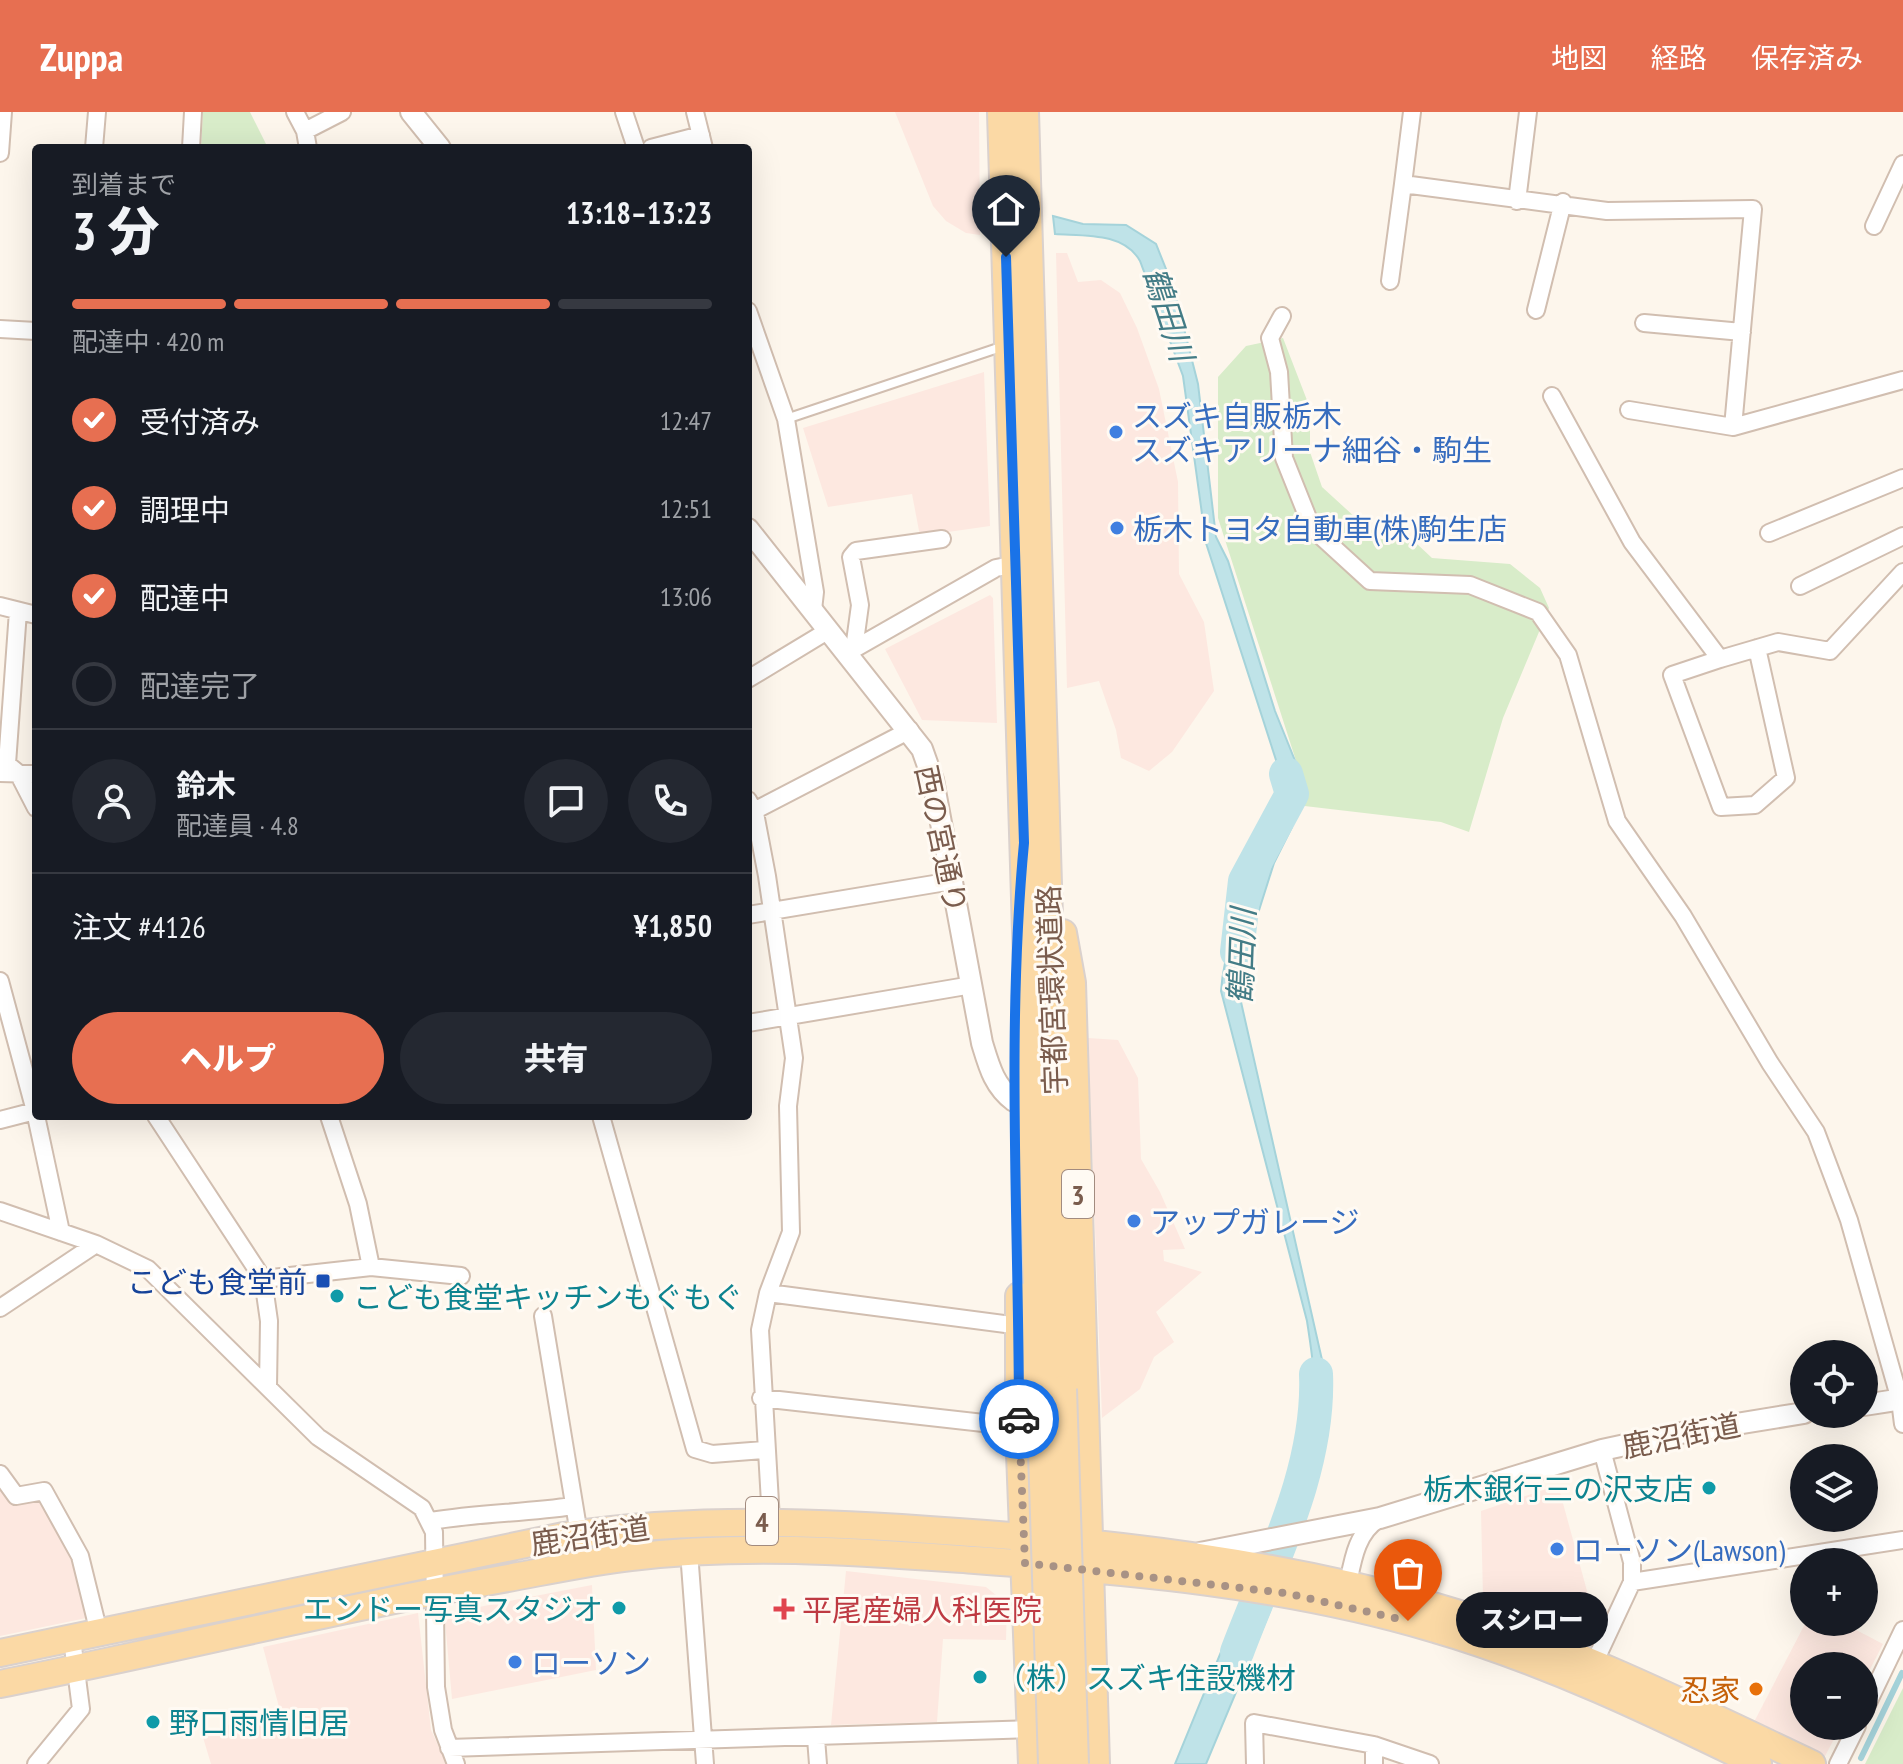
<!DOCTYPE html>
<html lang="ja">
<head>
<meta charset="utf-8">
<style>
  body { margin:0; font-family:"PT Sans Narrow","Noto Sans JP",sans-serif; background:#242831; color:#f1f3f6; height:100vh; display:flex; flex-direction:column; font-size:30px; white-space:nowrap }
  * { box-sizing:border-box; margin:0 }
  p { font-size:26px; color:#9ea1a6 }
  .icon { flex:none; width:44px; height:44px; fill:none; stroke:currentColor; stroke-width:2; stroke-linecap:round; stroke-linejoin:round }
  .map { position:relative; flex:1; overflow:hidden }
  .drawer { position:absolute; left:32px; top:32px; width:720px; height:976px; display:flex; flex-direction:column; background:#171b24; border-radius:8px; box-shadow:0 8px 32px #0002 }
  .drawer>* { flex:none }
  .fabs { position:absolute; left:1790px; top:1228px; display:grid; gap:16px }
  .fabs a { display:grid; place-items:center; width:88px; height:88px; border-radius:50%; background:#171b24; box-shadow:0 8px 32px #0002; font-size:40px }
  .pin { position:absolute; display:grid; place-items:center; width:68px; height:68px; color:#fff; margin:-82px -34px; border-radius:50% 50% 50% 0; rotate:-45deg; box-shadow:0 0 8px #0007 }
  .pin .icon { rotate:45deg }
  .courier { position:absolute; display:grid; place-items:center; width:80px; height:80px; margin:-40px; border:6px solid #1a73e8; border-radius:50%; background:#fff; color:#222; box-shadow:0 2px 10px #0007 }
  .bubble { position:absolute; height:56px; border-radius:28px; background:#171b24; box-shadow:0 8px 32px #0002; font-size:26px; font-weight:800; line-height:56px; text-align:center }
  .headline em { font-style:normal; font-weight:800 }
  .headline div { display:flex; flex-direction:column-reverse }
  .headline { display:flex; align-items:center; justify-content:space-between; height:136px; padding:0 40px }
  h1 { font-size:52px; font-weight:800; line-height:60px }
  .bar { display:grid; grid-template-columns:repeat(4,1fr); gap:12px 8px; align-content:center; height:96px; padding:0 40px }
  .bar i { height:10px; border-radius:6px; background:#363941 }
  .bar .active { background:#e76f51 }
  .bar p { grid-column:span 4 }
  .line { display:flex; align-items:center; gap:20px; padding:0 40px; border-top:2px solid #363941 }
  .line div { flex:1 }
  .round { display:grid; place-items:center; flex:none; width:84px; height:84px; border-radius:42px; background:#242831 }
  ol { padding:0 40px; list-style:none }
  li { display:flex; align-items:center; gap:24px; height:88px }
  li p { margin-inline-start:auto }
  li .icon { padding:8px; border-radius:50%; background:#e76f51; color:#fff; stroke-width:4 }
  li:last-child { color:#9ea1a6 }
  li i { width:44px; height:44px; border:4px solid #363941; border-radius:50% }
  .action { display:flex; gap:16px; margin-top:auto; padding:16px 40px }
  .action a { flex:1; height:92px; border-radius:48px; background:#e76f51; color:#fff; font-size:32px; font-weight:800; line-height:92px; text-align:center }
  .action a+a { background:#242831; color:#f1f3f6 }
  header { display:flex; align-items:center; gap:48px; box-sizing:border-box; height:112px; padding:0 40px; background:#e76f51; color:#fff }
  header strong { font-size:38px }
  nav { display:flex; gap:44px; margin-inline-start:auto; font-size:28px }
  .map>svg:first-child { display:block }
  .commercial { fill:#fde8e0 }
  .green { fill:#d8ecc9 }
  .water { fill:#bfe3e8; stroke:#a5d3da; stroke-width:2 }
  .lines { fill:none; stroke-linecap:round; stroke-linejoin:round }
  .stream { stroke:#a5d3da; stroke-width:6 }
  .river { stroke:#bfe3e8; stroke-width:34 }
  .service-casing { stroke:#d1beb0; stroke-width:12 }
  .minor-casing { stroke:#d1beb0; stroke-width:20 }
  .tertiary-casing { stroke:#d1beb0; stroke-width:24 }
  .primary-casing { stroke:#dad1cd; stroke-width:30 }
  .service { stroke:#fff; stroke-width:8 }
  .minor { stroke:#fff; stroke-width:16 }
  .tertiary { stroke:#fff; stroke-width:20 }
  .primary { stroke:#fbd9a5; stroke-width:26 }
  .primary-bridge-casing { stroke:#dad1cd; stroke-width:30; stroke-linecap:butt }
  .primary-bridge { stroke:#fbd9a5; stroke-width:26 }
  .done { stroke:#a89285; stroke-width:8; stroke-dasharray:0 14.4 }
  .route { stroke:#1a73e8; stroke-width:10 }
  .shop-dot { fill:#3f7fe0; stroke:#fffaf3; stroke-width:3 }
  .transit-dot { fill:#1a4fb4; stroke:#fffaf3; stroke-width:3 }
  .culture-dot { fill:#0f9aa8; stroke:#fffaf3; stroke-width:3 }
  .health-dot { fill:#e0444e; stroke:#fffaf3; stroke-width:3 }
  .food-dot { fill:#e8710a; stroke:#fffaf3; stroke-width:3 }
  .labels { text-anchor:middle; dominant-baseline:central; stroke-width:6; stroke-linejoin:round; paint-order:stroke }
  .shield { fill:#fffaf3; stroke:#a28b7f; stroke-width:2 }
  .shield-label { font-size:28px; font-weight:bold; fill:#7a5c4d }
  .shop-label { font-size:30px; fill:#366cbe; stroke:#fffaf3; text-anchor:start }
  .street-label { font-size:30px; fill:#7a5c4d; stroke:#fffaf3 }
  .transit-label { font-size:30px; fill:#164399; stroke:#fffaf3; text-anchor:end }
  .culture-label { font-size:30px; fill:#0d838f; stroke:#fffaf3; text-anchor:start }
  .health-label { font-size:30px; fill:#be3a42; stroke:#fffaf3; text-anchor:start }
  .food-label { font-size:30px; fill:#c56008; stroke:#fffaf3; text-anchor:end }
  .water-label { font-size:32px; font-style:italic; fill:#437c86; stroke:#fffaf3 }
</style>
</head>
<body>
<header>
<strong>Zuppa</strong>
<nav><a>地図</a><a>経路</a><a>保存済み</a></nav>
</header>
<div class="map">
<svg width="1903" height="1652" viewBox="0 0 1903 1652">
  <rect width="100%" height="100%" fill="#fdf6ec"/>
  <path class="commercial" d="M895 0H979L980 123 966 121 946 109 933 94Z
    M1056 141H1067L1078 170 1101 168 1120 181 1137 216 1159 277 1178 370 1179 462 1204 510 1214 579 1172 640 1149 659 1121 646 1116 618 1099 569 1067 576Z
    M984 260 990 414 920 424 912 382 828 395 803 316Z
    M990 483 993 486 997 611 922 608 885 537Z
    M1088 926 1118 928 1138 966 1141 1047 1160 1080 1185 1137 1163 1138 1164 1149 1202 1160 1156 1200 1174 1230 1154 1245 1140 1277 1102 1306Z
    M0 1362 16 1384 44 1379 80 1444 96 1504 0 1524Z
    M1558 1373 1598 1519 1590 1523 1483 1485 1481 1399Z
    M846 1459 986 1475 1007 1492 1006 1528 943 1527 937 1610 831 1613Z
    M592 1473 596 1558 452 1587 445 1509 458 1499Z
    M418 1501 431 1618 447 1652H211L202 1622 279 1595 263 1535Z
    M1806 1510H1841L1883 1532 1864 1569V1554H1804V1614H1841L1824 1646 1754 1610Z"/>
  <path class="green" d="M203 0H250L268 36H201Z
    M1283 226 1310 296V340L1322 375 1368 417 1416 431 1432 446 1510 452 1540 476 1549 496 1503 606 1469 720 1441 710 1296 693 1300 661 1218 406V265L1246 234Z
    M1903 1576V1652H1865Z"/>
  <path class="water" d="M1053 104 1083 112 1126 113 1156 132 1174 177 1198 272 1216 425 1228 449 1275 599 1300 661 1292 715 1274 751 1242 852 1241 890 1325 1261 1323 1312 1299 1408 1280 1410C1289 1392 1300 1373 1307 1353 1323 1307 1314 1256 1307 1209L1221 879C1226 807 1271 748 1286 679L1206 431 1183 264 1140 149C1124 120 1084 124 1055 122Z
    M1239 1496 1270 1499 1206 1652H1175Z"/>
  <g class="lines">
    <path class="stream" d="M1861 1646 1902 1561"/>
    <path class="river" d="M1237 840 1245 769 1292 682 1286 662
      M1237 1540C1270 1452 1320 1358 1316 1262"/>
    <g class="service-casing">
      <path id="service" d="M786 307 1004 234"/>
    </g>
    <g class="minor-casing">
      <path id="minor" d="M295 0 305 19 342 0
        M624 0 636 36
        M695 0 704 36
        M1412 0 1403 72 1607 99 1753 97 1733 315 1903 268
        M305 19 308 36
        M94 36 97 0
        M191 36 193 0
        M651 36 701 23
        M0 41 3 0
        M1517 89 1528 0
        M1874 114 1903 52
        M1390 169 1403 72
        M1536 198 1563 90
        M748 199 786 307 815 480 813 498
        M1282 204 1270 226 1279 260 1284 346 1312 416 1370 469 1470 473 1538 500 1568 543 1617 709 1683 804 1770 951 1816 1020 1849 1108 1900 1288 1903 1312
        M1644 211 1742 220
        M0 217 36 219
        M1552 284 1632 430 1720 547 1778 530 1830 539 1903 460
        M1629 298 1733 315
        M1769 421 1903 366
        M1800 474 1903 424
        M0 494 36 503
        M854 537 860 493 851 445 856 439 942 427
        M847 541 996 456 1022 451
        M1726 545 1672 563 1721 695 1755 693 1786 666 1757 536
        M748 567 829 518
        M1 647 18 661 36 696
        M7 652 18 499
        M0 661 36 662
        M748 688 755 701 767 764 794 946 788 994 791 1120 768 1181 760 1218 771 1408
        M748 702 910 618
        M748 803 952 769
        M0 869 35 999 61 1120
        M748 911 972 873
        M156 1004 263 1167 269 1209 268 1275
        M329 1004 358 1092 371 1155
        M601 1004 695 1337 712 1342 765 1338
        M0 1008 35 999
        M0 1099 96 1132 148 1157 318 1325 422 1396 434 1420 436 1575 443 1618 456 1652
        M263 1167 371 1155 461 1164
        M768 1181 1020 1214
        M0 1196 96 1132
        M543 1204 579 1422
        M761 1286 1019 1315
        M0 1362 16 1384 44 1379 80 1444 99 1521
        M431 1409C478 1401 526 1401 573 1394
        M689 1440 705 1652
        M1632 1470 1903 1428
        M1346 1481C1352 1455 1354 1422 1379 1407
        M1590 1560 1632 1470V1450L1602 1338
        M1864 1599 1903 1518
        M816 1626 818 1652
        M449 1636 1031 1617
        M36 1652 81 1597 72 1527
        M1255 1652 1254 1611 1374 1633
        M1374 1652V1633L1430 1652
        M1838 1652 1857 1614"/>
    </g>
    <g class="tertiary-casing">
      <path id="tertiary" d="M411 0 440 36
        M748 417 922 637 933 668 982 931C989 954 994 974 1014 989
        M1864 1293 1903 1287
        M1200 1441 1380 1406 1602 1338 1681 1321 1804 1301"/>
    </g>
    <g class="primary-casing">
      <path id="primary" d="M1001 0 1040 1278
        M1025 0 1063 1277
        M1063 821 1072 871 1096 1652
        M1019 1184V1315L1032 1652
        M0 1541 564 1424C696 1404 825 1410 958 1420 1119 1431 1281 1451 1436 1495 1568 1533 1689 1594 1812 1652
        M0 1572C166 1539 331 1498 497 1468 542 1460 587 1450 631 1445 747 1431 860 1440 975 1448 1129 1459 1284 1472 1432 1516 1546 1549 1652 1600 1758 1652"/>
    </g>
    <use href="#service" class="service"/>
    <use href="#minor" class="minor"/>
    <use href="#tertiary" class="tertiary"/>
    <use href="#primary" class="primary"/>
    <g class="primary-bridge-casing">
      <path id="primary-bridge" d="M1063 1277 1075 1652
        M1040 1278 1052 1652"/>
    </g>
    <use href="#primary-bridge" class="primary-bridge"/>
  </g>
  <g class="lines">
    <path class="done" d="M1019 1307 1025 1451 1285 1481 1408 1509"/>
    <path class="route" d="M1006 145 1024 731C1006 923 1019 1115 1019 1307"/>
  </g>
  <g class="shop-dot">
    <circle cx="1116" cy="320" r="8"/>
    <circle cx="1117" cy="416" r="8"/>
    <circle cx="1134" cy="1109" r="8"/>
    <circle cx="1557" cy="1437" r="8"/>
    <circle cx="515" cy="1550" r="8"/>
  </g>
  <rect class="transit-dot" x="315" y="1161" width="16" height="16" rx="4"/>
  <g class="culture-dot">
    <circle cx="337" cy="1184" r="8"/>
    <circle cx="1709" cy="1376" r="8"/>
    <circle cx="619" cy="1496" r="8"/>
    <circle cx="980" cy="1565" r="8"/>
    <circle cx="153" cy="1610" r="8"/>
  </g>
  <path class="health-dot" d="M780 1485h8v8h8v8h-8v8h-8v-8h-8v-8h8z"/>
  <circle class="food-dot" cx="1756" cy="1577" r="8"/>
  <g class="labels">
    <g class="shield">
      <rect x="1062" y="1058" width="32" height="48" rx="6"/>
      <rect x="746" y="1385" width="32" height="48" rx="6"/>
    </g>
    <g class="shield-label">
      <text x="1078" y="1082">3</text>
      <text x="762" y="1409">4</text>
    </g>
    <g class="shop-label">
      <text x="1132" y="303">スズキ自販栃木<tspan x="1132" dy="34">スズキアリーナ細谷・駒生</tspan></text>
      <text x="1133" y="416">栃木トヨタ自動車(株)駒生店</text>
      <text x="1150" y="1109">アップガレージ</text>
      <text x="1573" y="1437">ローソン(Lawson)</text>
      <text x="531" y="1550">ローソン</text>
    </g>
    <g class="street-label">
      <text transform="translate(942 727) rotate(78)">西の宮通り</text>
      <text transform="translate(1051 878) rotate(-92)">宇都宮環状道路</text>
      <text transform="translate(1681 1323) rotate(-11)">鹿沼街道</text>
      <text transform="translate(590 1423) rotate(-8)">鹿沼街道</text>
    </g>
    <g class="transit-label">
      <text x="307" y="1169">こども食堂前</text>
    </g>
    <g class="culture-label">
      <text x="353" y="1184">こども食堂キッチンもぐもぐ</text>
      <text x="1693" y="1376" text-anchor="end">栃木銀行三の沢支店</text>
      <text x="603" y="1496" text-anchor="end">エンドー写真スタジオ</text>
      <text x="996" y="1565">（株）スズキ住設機材</text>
      <text x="169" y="1610">野口雨情旧居</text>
    </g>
    <g class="health-label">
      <text x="802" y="1497">平尾産婦人科医院</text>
    </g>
    <g class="food-label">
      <text x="1740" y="1577">忍家</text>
    </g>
    <g class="water-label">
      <text transform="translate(1169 202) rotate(72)">鶴田川</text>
      <text transform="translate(1241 844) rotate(-88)">鶴田川</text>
    </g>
  </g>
</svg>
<div class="fabs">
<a><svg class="icon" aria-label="locate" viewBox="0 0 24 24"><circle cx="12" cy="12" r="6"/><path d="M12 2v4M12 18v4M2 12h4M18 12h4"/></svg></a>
<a><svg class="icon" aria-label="layers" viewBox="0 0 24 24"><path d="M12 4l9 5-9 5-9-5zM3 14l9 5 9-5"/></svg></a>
<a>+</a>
<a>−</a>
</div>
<div class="pin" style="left:1408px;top:1509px;background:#ea580c"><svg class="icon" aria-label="bag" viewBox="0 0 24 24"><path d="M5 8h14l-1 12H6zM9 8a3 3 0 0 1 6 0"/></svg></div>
<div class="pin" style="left:1006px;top:145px;background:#1f2937"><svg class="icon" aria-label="home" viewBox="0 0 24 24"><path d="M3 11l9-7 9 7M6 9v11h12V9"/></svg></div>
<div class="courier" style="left:1019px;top:1307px"><svg class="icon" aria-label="car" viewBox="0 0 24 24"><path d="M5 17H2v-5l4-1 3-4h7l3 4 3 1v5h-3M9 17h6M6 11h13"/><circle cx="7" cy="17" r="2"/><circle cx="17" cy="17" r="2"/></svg></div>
<div class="bubble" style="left:1456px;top:1480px;width:152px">スシロー</div>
<section class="drawer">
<div class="headline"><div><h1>3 分</h1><p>到着まで</p></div><em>13:18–13:23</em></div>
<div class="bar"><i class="active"></i><i class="active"></i><i class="active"></i><i></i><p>配達中 · 420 m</p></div>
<ol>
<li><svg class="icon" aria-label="check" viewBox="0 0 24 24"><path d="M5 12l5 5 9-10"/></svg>受付済み<p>12:47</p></li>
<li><svg class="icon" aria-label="check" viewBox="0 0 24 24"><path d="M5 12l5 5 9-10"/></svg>調理中<p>12:51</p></li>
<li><svg class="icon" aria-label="check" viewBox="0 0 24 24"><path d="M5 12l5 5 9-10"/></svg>配達中<p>13:06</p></li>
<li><i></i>配達完了</li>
</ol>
<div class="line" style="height:144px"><a class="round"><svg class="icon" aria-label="person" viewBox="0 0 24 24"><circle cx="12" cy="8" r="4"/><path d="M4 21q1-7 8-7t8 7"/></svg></a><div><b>鈴木</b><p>配達員 · 4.8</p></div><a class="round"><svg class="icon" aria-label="chat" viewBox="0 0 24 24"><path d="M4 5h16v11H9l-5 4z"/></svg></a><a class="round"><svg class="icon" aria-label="phone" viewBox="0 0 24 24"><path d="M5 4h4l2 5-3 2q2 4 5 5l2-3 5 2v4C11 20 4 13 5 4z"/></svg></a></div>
<div class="line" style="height:104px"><div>注文 #4126</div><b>¥1,850</b></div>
<div class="action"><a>ヘルプ</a><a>共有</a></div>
</section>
</div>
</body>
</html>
